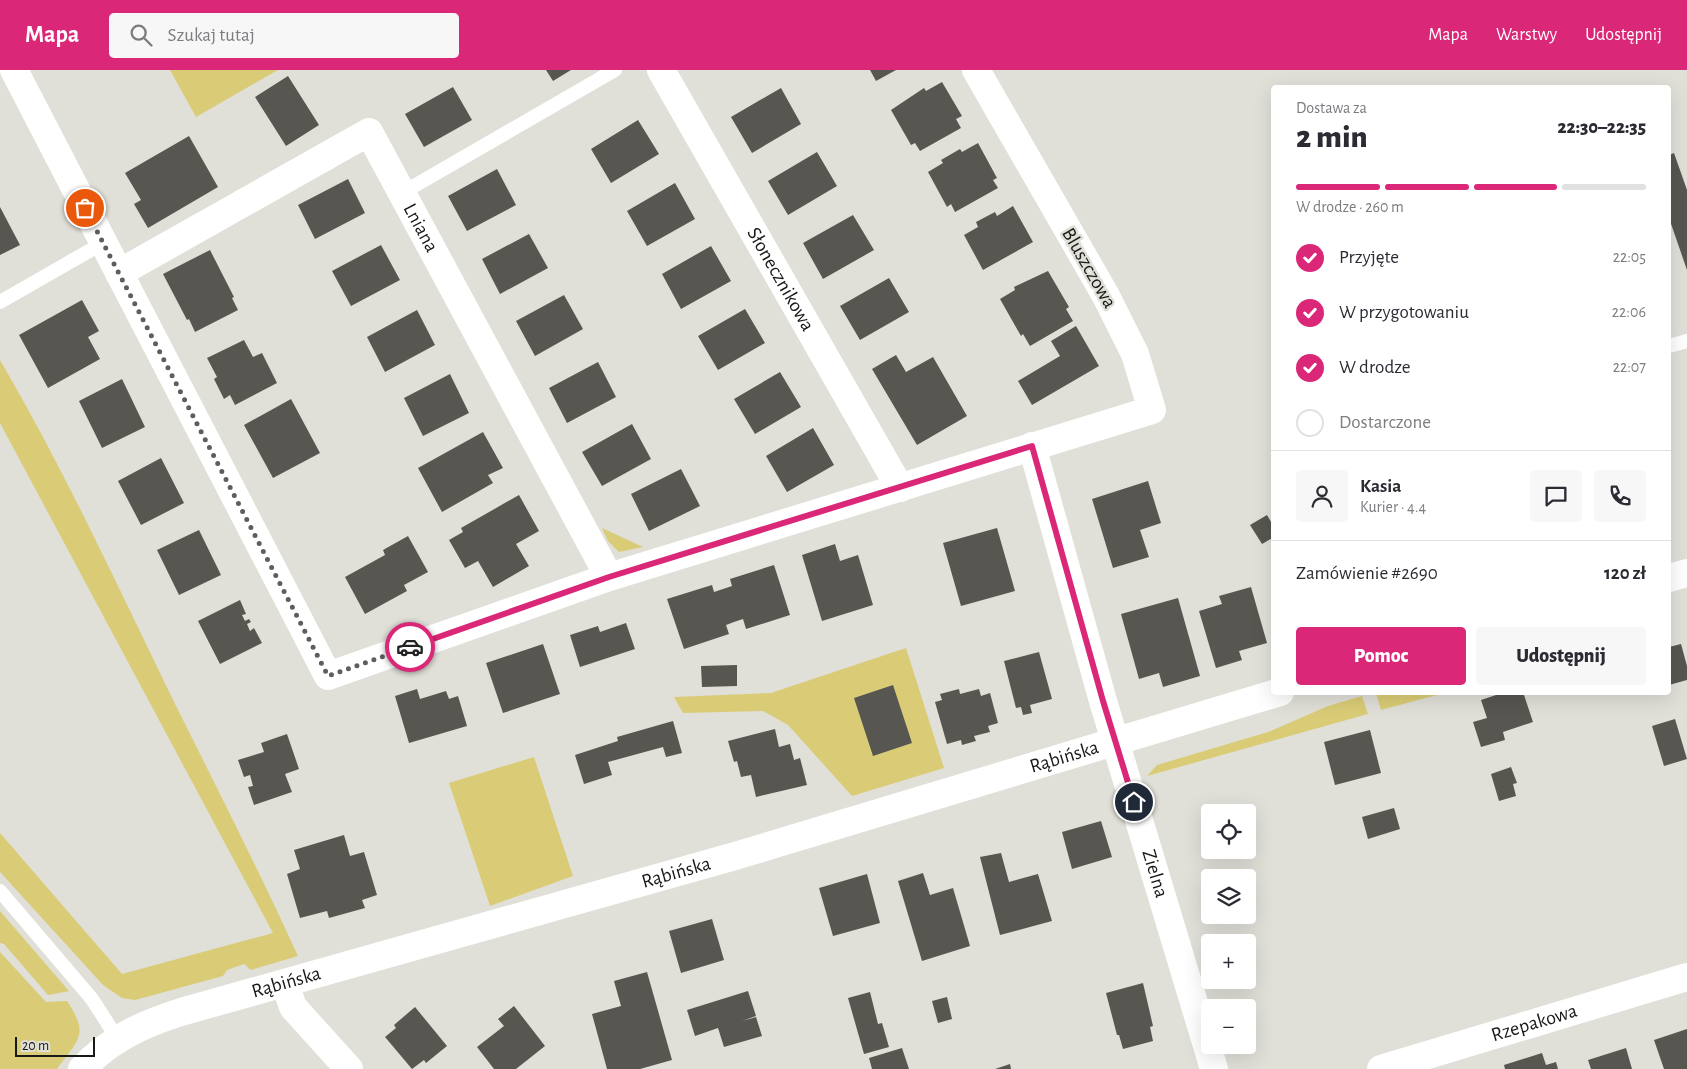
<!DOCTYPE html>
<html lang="pl">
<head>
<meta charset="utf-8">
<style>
  body { margin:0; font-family:"Alegreya Sans",sans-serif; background:#f7f7f7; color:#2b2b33; height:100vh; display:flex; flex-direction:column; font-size:19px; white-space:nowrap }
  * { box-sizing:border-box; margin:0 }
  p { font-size:16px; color:#7c7c81 }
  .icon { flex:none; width:28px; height:28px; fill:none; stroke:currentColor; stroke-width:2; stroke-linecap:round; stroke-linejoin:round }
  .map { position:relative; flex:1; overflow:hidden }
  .side { position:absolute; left:1271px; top:15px; width:400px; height:610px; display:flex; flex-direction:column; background:#fff; border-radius:5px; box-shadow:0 5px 20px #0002 }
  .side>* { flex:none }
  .buttons { position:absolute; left:1201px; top:734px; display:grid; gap:10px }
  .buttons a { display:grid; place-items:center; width:55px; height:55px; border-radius:5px; background:#fff; box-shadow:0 5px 20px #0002; font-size:25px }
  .scale { position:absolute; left:15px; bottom:12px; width:80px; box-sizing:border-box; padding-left:5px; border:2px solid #181816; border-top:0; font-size:14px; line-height:18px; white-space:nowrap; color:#181816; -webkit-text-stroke:4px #e0dfd8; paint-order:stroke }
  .pin { position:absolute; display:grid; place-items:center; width:42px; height:42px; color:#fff; margin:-21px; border:2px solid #fff; border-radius:50%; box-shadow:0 1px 5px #0007 }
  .courier { position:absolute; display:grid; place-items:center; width:50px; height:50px; margin:-25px; border:4px solid #db2777; border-radius:50%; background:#fff; color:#222; box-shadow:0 1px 6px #0007 }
  .summary em { font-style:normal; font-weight:800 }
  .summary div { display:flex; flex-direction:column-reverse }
  .summary { display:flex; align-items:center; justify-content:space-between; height:85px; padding:0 25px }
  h1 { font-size:32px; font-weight:800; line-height:38px }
  .bar { display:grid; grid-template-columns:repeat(4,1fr); gap:8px 5px; align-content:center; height:60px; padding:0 25px }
  .bar i { height:6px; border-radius:4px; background:#e1e1e2 }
  .bar .selected { background:#db2777 }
  .bar p { grid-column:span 4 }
  .line { display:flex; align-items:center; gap:12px; padding:0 25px; border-top:1px solid #e1e1e2 }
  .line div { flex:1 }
  .round { display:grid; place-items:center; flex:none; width:52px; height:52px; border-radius:5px; background:#f7f7f7 }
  ol { padding:0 25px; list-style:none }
  li { display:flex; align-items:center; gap:15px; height:55px }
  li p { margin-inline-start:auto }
  li .icon { padding:5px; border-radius:50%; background:#db2777; color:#fff; stroke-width:4 }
  li:last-child { color:#7c7c81 }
  li i { width:28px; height:28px; border:2px solid #e1e1e2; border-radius:50% }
  .button { display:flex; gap:10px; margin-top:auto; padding:10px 25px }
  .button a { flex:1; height:58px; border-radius:5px; background:#db2777; color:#fff; font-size:20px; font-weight:800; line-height:58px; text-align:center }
  .button a+a { background:#f7f7f7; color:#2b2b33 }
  header { display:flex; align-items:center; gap:30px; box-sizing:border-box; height:70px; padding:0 25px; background:#db2777; color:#fff }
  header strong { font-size:24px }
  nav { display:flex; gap:28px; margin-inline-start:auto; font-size:18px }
  .search { width:350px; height:45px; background:#f7f7f7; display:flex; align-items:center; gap:12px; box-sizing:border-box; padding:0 18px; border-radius:5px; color:#7c7c81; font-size:19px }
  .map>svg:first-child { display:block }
  .green { fill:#dacc77 }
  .building { fill:#575650 }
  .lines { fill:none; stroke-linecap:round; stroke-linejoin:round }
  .service { stroke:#fff; stroke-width:14 }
  .minor { stroke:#fff; stroke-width:28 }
  .tertiary { stroke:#fff; stroke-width:28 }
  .done { stroke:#5e5e5a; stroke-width:5; stroke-dasharray:0 9 }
  .route { stroke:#db2777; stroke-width:6 }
  .labels { text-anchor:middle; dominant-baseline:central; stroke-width:5; stroke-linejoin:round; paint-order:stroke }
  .street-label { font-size:20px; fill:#181816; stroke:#e0dfd8 }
</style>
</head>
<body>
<header>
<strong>Mapa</strong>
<div class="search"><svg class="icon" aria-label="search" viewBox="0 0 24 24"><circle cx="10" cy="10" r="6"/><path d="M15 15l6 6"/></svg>Szukaj tutaj</div>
<nav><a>Mapa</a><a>Warstwy</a><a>Udostępnij</a></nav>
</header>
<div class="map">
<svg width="1687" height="999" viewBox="0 0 1687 999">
  <rect width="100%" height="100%" fill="#e0dfd8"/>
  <path class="green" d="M170 0H278L196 47Z
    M0 290C65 401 119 519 175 634 217 718 259 801 298 886L251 900 244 894 227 900 223 906 135 930 122 928 103 915 0 802V763L122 904 273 863 0 353Z
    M602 458 643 477 619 482 608 471Z
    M906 578 944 698 852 726 788 655 763 641 683 643 674 627 771 623Z
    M1376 623V622L1444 623 1381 640Z
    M1362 626 1368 644 1147 706 1157 695 1268 662 1328 636Z
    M534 687 573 806 490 836 449 713Z
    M0 842V841L69 921 48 925 4 874 0 873Z
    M0 882 46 932 67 931C90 965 78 970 57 999H0Z"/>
  <path class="building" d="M546 0H571L553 11Z
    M870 0H896L876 11Z
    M288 6 319 55 286 76 255 27Z
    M942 12 962 46 956 49 961 58 920 81 915 73 911 75 891 40 924 18 926 21Z
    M453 17 472 50 424 77 405 44Z
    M781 18 801 54 752 83 731 47Z
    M638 50 659 84 611 113 591 79Z
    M189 66 218 117 148 158 134 134 141 130 125 103Z
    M978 73 997 108 993 110 998 118 955 142 951 134 947 137 928 102 943 93 941 90 960 79 962 82Z
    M817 82 837 116 788 145 768 111Z
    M1674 83 1687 120V200L1669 148V85Z
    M497 99 516 135 467 161 448 126Z
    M348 109 365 143 315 169 298 135Z
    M675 113 695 149 647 176 627 141Z
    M1013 136 1033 172 983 200 964 165 978 157 976 152 995 142 997 146Z
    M0 137 20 175 0 185Z
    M853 145 874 180 823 209 803 173Z
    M529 164 548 198 500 224 482 189Z
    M381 175 400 210 351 236 332 201Z
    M711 176 731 211 681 239 662 204Z
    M210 180 234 227 232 228 238 240 195 262 189 249 187 250 163 204Z
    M1048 201 1069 237 1066 239 1073 251 1030 276 1023 264 1021 266 1000 229 1015 220 1014 217Z
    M889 208 909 242 860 270 840 236Z
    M564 225 583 259 535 286 516 251Z
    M82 230 99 261 88 267 100 289 48 318 19 265Z
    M745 239 765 273 718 300 698 266Z
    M417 240 435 275 385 302 367 267Z
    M1076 256 1099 296 1032 335 1018 311 1060 286 1051 271Z
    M244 270 253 287 262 283 277 313 235 335 230 325 224 329 214 309 217 307 207 288Z
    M896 285 906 302 933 287 967 346 917 375 872 299Z
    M598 292 616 327 567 353 549 318Z
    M780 302 801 337 755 364 734 329Z
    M450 304 469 343 423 366 404 328Z
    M122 309 145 357 102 378 79 331Z
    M291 329 320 383 273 408 244 355Z
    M632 354 651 389 602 416 582 382Z
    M813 358 834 395 787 422 766 386Z
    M483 362 503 398 488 405 493 413 442 442 418 398Z
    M161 388 184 433 141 455 118 411Z
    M681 399 700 436 649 461 631 424Z
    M1148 411 1161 453 1140 460 1149 487 1113 498 1092 429Z
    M519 425 539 461 516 474 529 496 493 517 478 491 465 498 449 470 463 462 461 458Z
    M1267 445 1274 457V467L1262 474 1250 455Z
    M997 458 1015 521 961 536 943 473Z
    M199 460 221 505 179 525 157 480Z
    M408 466 428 502 404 515 407 521 365 544 345 507 385 485 383 480Z
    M835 474 840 491 858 485 873 535 822 551 802 485Z
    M774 495 790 545 746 559 743 549 734 552 726 555 729 564 684 579 667 529 712 515 714 522 732 516 730 509Z
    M1251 517 1267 573 1239 581 1242 590 1216 598 1199 541 1222 534 1219 526Z
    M1178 528 1200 606 1163 617 1159 603 1139 609 1121 544Z
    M240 530 246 544 242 545 245 551 249 549 251 552 247 554 250 561 254 558 262 573 220 594 198 551Z
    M626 553 635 579 580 597 570 565 598 556 600 562Z
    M543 574 560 624 503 643 486 593Z
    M1681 574 1687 596V610L1669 615V577Z
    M1039 582 1052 629 1030 635 1032 643 1023 645 1021 637 1016 638 1004 591Z
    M737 595V616L702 617 701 596Z
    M893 615 912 673 873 686 854 628Z
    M417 619 420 629 446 621 449 629 458 626 467 656 409 673 395 626Z
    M959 619 960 624 979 619 981 626 990 623 998 653 988 656 990 662 974 666 976 671 962 675 961 670 947 674 935 632 942 630 940 624Z
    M1505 622H1523L1533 652 1503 662 1505 670 1481 677 1473 652 1487 648 1481 630Z
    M1675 649 1687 689 1664 696 1652 656Z
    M673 651 682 683 666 687 663 677 608 692 612 705 584 714 575 685 618 671 617 667Z
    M775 659 779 677 790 674 794 690 800 688 807 715 756 727 751 705 741 707 737 691 734 692 728 671Z
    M1370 660 1381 703 1335 715 1324 672Z
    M287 664 299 699 285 704 292 722 254 735 248 717 253 716 250 705 244 707 238 690 264 682 261 673Z
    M1511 697 1517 713 1513 714 1516 726 1499 731 1491 704Z
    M1394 738 1400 759 1368 769 1362 747Z
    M1101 751 1112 787 1072 799 1062 762Z
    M344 765 350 786 364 782 377 825 362 830 365 838 329 848 327 841 300 848 287 804 300 799 294 780Z
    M1001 783 1009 812 1038 804 1052 851 1000 865 980 787Z
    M923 803 930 825 953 818 970 876 922 891 898 811Z
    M867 804 880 853 833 866 819 818Z
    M712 849 724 890 681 903 669 861Z
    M647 902 672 990 640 999H607L592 944 621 936 614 911Z
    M1143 913 1153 956 1150 957 1153 971 1123 979 1119 965H1117L1106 923Z
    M748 921 756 946 742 951 756 947 762 966 724 977 718 958 695 966 687 940Z
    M870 922 878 954 882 953 889 977 864 984 848 928Z
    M947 927 952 949 938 953 932 931Z
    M514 936 545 976 516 999H494L477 977 504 956 498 949Z
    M415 937 447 976 426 993 424 990 412 999 385 967 396 958 394 955Z
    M1687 959V999H1664L1654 970Z
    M902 978 909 999H872L869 988Z
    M1626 978 1632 999H1591L1588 990Z
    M1542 983 1546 995 1556 992 1558 999H1505L1504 995Z
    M1010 994 1011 999H995Z"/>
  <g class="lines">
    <path class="service" d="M402 123 615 0
      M0 232 103 173
      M1669 276 1687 271
      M0 821 92 929 117 968"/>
    <g class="minor">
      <path d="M14 0 328 606 609 507 1152 340 1135 284 1106 226 976 0"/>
      <path id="s1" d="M661 0 900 418"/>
      <path id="s2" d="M119 203 369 62 609 507"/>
      <path id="s3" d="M1032 376 1103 631 1214 999"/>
      <path d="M285 914 293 937 349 999"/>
      <path id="s4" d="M1381 999 1687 907"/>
    </g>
    <g class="tertiary">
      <path d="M1669 508 1687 503"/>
      <path id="s5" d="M82 999C110 969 143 954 181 942L735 786 1280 622"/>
    </g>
  </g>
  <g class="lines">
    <path class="done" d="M85 138 328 606 410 577"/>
    <path class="route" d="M410 577 609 507 1032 376 1103 631 1134 732"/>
  </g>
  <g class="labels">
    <g class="street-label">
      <text stroke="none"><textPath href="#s2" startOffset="396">Lniana</textPath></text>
      <text transform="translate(1089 198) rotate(60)">Bluszczowa</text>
      <text stroke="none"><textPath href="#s1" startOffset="241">Słonecznikowa</textPath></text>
      <text stroke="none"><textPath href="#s5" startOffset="1035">Rąbińska</textPath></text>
      <text stroke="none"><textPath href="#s5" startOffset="630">Rąbińska</textPath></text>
      <text stroke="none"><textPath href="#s3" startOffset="445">Zielna</textPath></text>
      <text stroke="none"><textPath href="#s5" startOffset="225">Rąbińska</textPath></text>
      <text stroke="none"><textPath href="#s4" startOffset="160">Rzepakowa</textPath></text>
    </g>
  </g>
</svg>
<div class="buttons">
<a><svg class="icon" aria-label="locate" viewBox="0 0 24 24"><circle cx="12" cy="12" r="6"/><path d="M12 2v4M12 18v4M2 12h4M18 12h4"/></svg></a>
<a><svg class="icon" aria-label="layers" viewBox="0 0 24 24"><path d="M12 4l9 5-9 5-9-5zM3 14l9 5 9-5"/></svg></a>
<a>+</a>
<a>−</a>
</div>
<div class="scale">20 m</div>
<div class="pin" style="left:85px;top:138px;background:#ea580c"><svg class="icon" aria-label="bag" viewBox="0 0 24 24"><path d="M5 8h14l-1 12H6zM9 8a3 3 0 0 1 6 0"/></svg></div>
<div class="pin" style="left:1134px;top:732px;background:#1f2937"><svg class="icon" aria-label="home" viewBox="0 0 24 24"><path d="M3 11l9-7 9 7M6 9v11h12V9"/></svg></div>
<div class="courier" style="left:410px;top:577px"><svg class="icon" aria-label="car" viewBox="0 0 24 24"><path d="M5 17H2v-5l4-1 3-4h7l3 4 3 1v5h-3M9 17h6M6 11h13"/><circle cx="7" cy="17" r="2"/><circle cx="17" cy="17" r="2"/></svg></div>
<section class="side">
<div class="summary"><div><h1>2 min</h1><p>Dostawa za</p></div><em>22:30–22:35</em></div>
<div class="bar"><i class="selected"></i><i class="selected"></i><i class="selected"></i><i></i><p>W drodze · 260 m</p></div>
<ol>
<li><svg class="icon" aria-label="check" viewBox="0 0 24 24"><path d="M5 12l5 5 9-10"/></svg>Przyjęte<p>22:05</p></li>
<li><svg class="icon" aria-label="check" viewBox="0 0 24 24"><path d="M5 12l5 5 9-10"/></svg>W przygotowaniu<p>22:06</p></li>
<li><svg class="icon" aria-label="check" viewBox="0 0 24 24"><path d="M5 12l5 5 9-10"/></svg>W drodze<p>22:07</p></li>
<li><i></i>Dostarczone</li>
</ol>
<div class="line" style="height:90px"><a class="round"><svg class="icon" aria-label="person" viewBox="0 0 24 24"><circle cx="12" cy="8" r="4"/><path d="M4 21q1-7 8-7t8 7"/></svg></a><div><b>Kasia</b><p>Kurier · 4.4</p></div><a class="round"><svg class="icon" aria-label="chat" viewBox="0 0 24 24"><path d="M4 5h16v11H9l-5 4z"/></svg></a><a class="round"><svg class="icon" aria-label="phone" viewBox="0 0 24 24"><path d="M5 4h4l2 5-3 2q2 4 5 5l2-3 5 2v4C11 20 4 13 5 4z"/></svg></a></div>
<div class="line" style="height:65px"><div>Zamówienie #2690</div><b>120 zł</b></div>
<div class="button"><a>Pomoc</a><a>Udostępnij</a></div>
</section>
</div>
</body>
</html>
